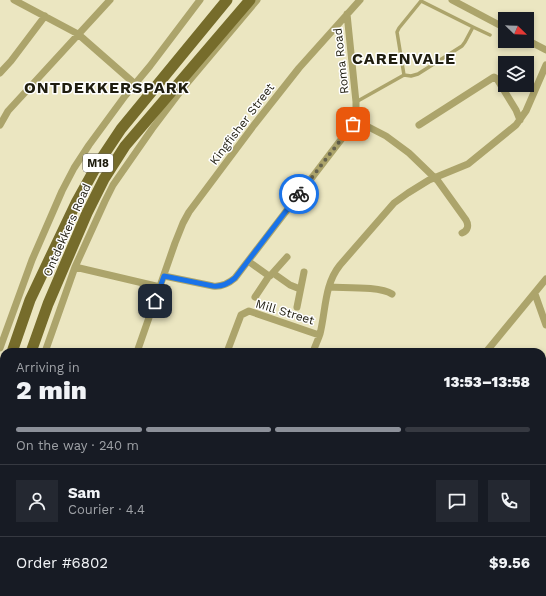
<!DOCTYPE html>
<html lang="en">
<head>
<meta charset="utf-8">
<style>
  body { margin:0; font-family:"Work Sans",sans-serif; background:#242831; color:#f1f3f6; height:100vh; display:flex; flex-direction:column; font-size:15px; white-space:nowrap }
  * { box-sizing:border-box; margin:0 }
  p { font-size:13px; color:#9ea1a6 }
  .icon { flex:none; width:22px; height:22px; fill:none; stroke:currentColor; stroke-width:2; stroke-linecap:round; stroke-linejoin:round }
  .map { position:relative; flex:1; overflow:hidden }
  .sheet { position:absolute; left:0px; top:348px; width:546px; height:248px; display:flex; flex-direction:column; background:#171b24; border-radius:12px 12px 0 0; box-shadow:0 2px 6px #0003 }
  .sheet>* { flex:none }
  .needle { width:26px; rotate:113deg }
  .fabs { position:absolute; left:498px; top:12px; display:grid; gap:8px }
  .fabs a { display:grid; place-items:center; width:36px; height:36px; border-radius:0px; background:#171b24; box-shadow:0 2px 6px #0003; font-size:20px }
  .pin { position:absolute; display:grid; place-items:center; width:34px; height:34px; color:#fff; margin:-17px; border-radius:8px; box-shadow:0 2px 6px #0006 }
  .courier { position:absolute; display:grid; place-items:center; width:40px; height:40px; margin:-20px; border:3px solid #1a73e8; border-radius:50%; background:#fff; color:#222; box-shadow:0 1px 5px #0007 }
  .headline em { font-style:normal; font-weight:800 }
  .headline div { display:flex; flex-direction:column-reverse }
  .headline { display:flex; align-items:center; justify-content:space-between; height:68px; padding:0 16px }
  h1 { font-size:26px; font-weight:800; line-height:30px }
  .bar { display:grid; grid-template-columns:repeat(4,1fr); gap:6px 4px; align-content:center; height:48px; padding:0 16px }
  .bar i { height:5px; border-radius:3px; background:#363941 }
  .bar .on { background:#8c9099 }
  .bar p { grid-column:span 4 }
  .line { display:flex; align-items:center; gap:10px; padding:0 16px; border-top:1px solid #363941 }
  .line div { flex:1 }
  .round { display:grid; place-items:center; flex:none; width:42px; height:42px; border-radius:0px; background:#242831 }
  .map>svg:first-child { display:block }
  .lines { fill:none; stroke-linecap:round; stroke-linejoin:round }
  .service { stroke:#aca46b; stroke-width:3.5 }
  .minor { stroke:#aca46b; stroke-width:7 }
  .primary { stroke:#766c2b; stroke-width:11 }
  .done { stroke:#66634d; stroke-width:4; stroke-dasharray:0 7.2 }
  .route { stroke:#1a73e8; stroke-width:5 }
  .labels { text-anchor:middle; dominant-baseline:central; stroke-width:3; stroke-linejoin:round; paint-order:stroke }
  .shield { fill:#fff; stroke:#626157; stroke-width:1 }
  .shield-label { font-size:11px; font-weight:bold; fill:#1f1d0f }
  .street-label { font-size:12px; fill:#1f1d0f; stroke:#fff }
  .district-label { font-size:16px; font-weight:bold; letter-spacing:1px; fill:#1f1d0f; stroke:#fff }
</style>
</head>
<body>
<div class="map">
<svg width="546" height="596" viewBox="0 0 546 596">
  <rect width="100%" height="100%" fill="#ebe6c1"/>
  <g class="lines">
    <path class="service" d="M473 27 490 35
      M356 102 404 75 411 76 418 74 462 46 465 42 473 27 421 1 399 28 397 32 404 75"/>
    <path class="minor" d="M14 0 78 34 135 84
      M452 0 505 28
      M527 40 546 50
      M0 73 11 61 45 16
      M355 120 386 136 409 153 438 181 466 220C469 225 468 231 462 233
      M0 125 8 111 110 0
      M419 125 494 77 497 79 516 110 520 120
      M248 261 269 276 255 297
      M75 267 160 287
      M273 273 290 285 300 289
      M164 276 213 286C222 287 228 284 235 278L353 124 356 116V102L347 14
      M270 276 287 257
      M329 287C344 288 380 286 392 294
      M535 294 546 325
      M297 307 304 272
      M0 348 32 260 62 191 74 168 89 145 125 96 150 66 200 0
      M45 352 75 267 105 201 113 185 152 129 183 88 257 0
      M137 352 175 243 183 223 189 212 254 125 299 68 360 0
      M227 352 241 315 249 311 319 335
      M313 352C315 346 318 340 320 334 326 310 324 285 340 265L394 203 408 193 429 180 468 164 516 125 526 111 546 65
      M486 352 546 279
      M0 478 4 467
      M542 545 546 540
      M542 590 546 594
      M50 596 51 592
      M140 596 142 592
      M359 596 360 592
      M407 596 413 592"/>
    <path class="primary" d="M12 352 30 300 76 203 97 165 121 129 227 0
      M31 352 48 304 87 213 104 179 125 146 250 0
      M0 388 4 376
      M0 445 4 434"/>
  </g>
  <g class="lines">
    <path class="done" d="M299 194 353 124"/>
    <path class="route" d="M155 301 164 276 213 286C222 287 228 284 235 278L299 194"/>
  </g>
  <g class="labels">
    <rect class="shield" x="83" y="154" width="30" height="18" rx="3"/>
    <g class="shield-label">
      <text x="98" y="163">M18</text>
    </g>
    <g class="street-label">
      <text transform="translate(341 61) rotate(-96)">Roma Road</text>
      <text transform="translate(242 124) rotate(-53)">Kingfisher Street</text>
      <text transform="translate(67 230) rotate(-66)">Ontdekkers Road</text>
      <text transform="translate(285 312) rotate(17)">Mill Street</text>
    </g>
    <g class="district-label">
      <text x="404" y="58">CARENVALE</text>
      <text x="107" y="87">ONTDEKKERSPARK</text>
    </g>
  </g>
</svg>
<div class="fabs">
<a><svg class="needle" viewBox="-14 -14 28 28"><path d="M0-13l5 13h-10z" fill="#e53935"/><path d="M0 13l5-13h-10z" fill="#9ea1a6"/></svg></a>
<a><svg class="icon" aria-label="layers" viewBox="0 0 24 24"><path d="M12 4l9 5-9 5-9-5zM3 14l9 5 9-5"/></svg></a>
</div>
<div class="pin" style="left:353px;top:124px;background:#ea580c"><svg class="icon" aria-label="bag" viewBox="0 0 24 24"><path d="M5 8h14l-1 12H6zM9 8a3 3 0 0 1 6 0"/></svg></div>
<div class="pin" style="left:155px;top:301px;background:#1f2937"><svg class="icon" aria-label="home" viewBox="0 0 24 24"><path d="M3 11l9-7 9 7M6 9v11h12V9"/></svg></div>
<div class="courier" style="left:299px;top:194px"><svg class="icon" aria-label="bike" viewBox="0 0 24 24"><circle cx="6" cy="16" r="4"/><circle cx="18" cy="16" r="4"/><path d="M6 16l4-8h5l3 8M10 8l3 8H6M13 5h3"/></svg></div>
<section class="sheet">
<div class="headline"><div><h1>2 min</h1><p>Arriving in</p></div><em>13:53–13:58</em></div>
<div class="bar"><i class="on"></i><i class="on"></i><i class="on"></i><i></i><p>On the way · 240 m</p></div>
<div class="line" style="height:72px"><a class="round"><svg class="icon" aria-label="person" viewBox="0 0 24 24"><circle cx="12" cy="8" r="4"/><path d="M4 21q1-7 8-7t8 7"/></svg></a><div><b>Sam</b><p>Courier · 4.4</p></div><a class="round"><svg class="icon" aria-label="chat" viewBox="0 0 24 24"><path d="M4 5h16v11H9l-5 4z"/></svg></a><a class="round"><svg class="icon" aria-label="phone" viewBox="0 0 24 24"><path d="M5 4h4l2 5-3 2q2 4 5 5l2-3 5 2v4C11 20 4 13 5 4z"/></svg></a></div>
<div class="line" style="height:52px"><div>Order #6802</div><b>$9.56</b></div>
</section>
</div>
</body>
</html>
